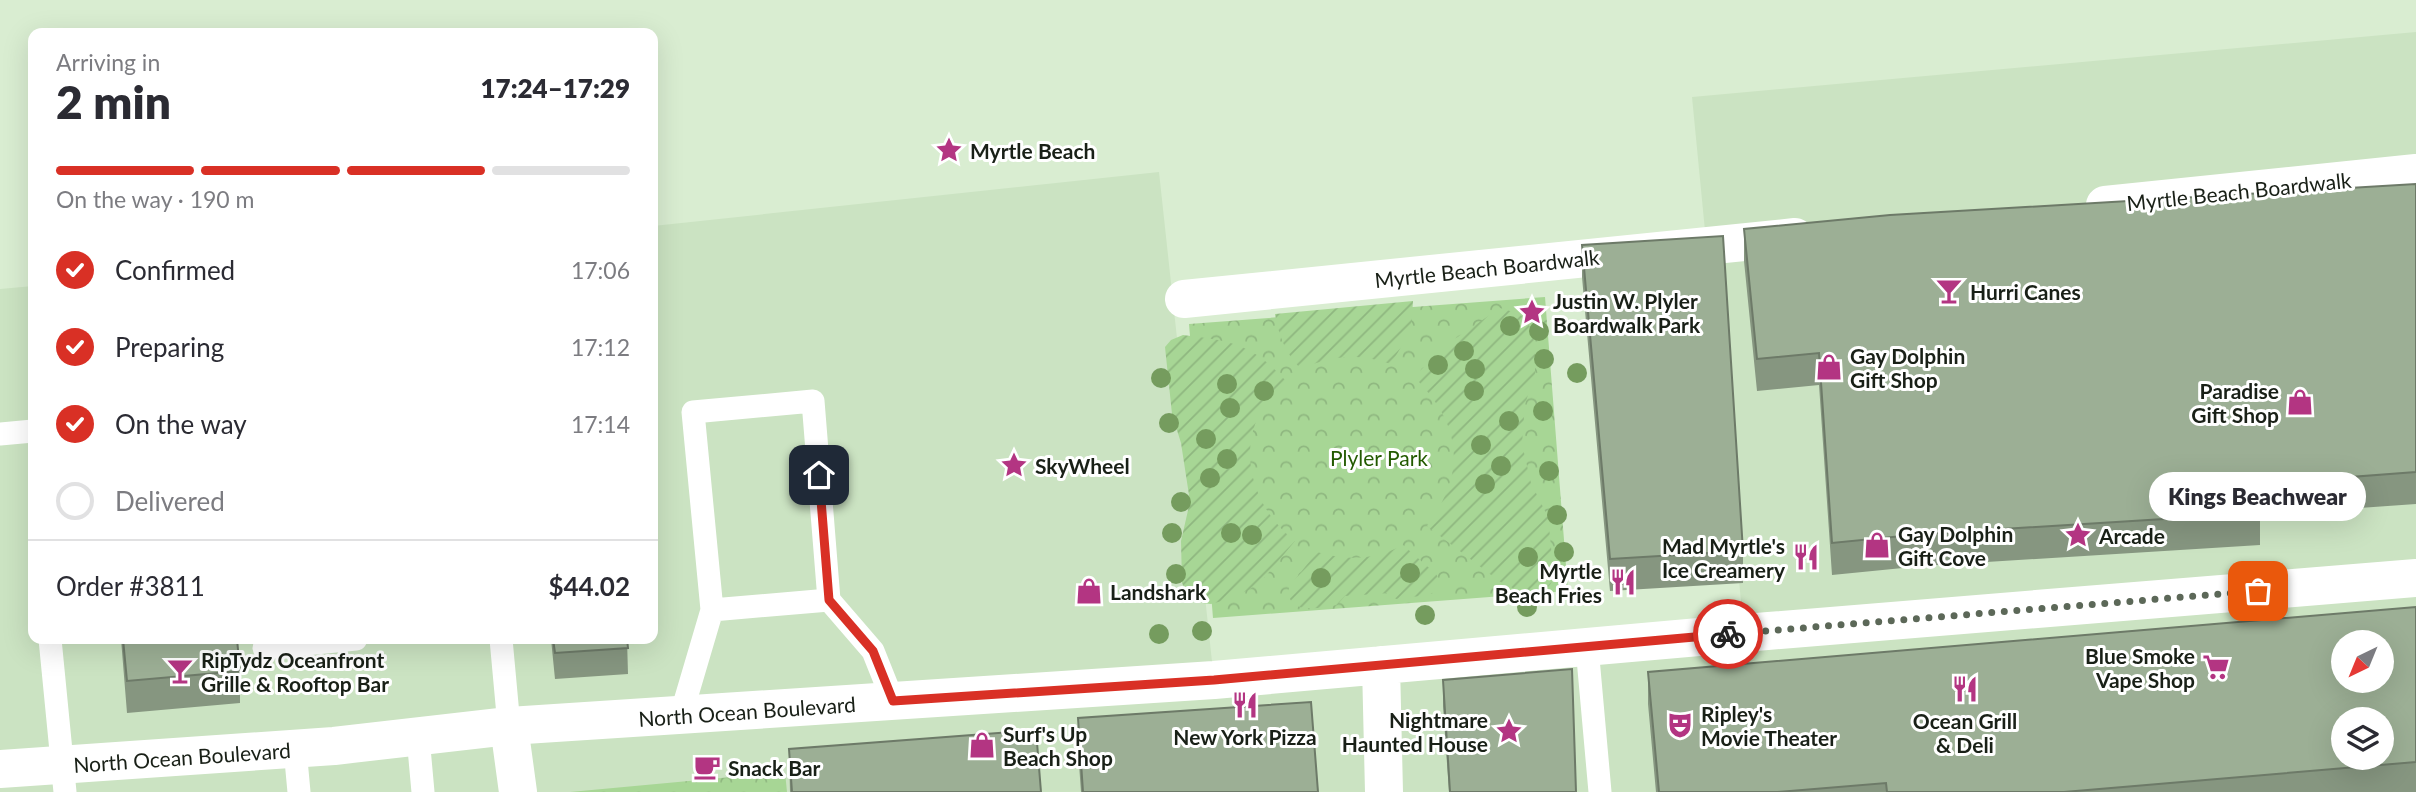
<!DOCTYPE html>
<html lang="en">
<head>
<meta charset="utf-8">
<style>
  body { margin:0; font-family:Lato,sans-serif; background:#f2f2f3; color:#2b2b33; height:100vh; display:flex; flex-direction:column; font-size:26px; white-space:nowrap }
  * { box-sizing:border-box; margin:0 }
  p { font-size:23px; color:#7c7c81 }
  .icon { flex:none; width:38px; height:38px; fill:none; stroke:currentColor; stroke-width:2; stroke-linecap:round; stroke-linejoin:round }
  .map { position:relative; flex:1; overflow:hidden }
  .details { position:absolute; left:28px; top:28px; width:630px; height:616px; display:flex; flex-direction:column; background:#fff; border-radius:14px; box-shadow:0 7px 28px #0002 }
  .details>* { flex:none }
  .needle { width:46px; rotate:223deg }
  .tools { position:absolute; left:2331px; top:630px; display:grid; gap:14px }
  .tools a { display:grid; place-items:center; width:63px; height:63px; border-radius:50%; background:#fff; box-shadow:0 7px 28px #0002; font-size:35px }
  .pin { position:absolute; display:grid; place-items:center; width:60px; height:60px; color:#fff; margin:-30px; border-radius:14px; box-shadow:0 4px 10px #0006 }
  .courier { position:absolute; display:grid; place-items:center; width:70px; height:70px; margin:-35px; border:5px solid #d93025; border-radius:50%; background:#fff; color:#222; box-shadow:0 2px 9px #0007 }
  .bubble { position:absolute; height:49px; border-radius:24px; background:#fff; box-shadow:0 7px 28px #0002; font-size:23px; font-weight:800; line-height:49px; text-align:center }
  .headline em { font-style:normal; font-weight:800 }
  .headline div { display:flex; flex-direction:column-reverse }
  .headline { display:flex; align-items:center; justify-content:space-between; height:119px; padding:0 28px }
  h1 { font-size:46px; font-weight:800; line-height:52px }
  .bar { display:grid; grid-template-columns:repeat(4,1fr); gap:10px 7px; align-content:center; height:84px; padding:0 28px }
  .bar i { height:9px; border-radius:5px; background:#e1e1e2 }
  .bar .active { background:#d93025 }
  .bar p { grid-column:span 4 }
  .line { display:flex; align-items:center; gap:18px; padding:0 28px; border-top:2px solid #e1e1e2 }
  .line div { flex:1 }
  ol { padding:0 28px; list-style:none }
  li { display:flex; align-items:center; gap:21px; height:77px }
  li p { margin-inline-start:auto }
  li .icon { padding:7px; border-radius:50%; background:#d93025; color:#fff; stroke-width:4 }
  li:last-child { color:#7c7c81 }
  li i { width:38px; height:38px; border:4px solid #e1e1e2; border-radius:50% }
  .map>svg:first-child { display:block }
  .built { fill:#cbe3c2; fill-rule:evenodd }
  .park { fill:url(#park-crowns) }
  .garden { fill:url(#garden-furrows) }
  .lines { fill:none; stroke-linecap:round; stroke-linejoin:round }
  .lane { stroke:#fff; stroke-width:23 }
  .street { stroke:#fff; stroke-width:38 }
  .secondary { stroke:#fff; stroke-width:38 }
  .tree { fill:#759c5e }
  .wall { fill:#869680 }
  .building { fill:#9caf95; stroke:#6d7a68; stroke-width:2; fill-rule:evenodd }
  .done { stroke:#5c6858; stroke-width:7; stroke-dasharray:0 12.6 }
  .route { stroke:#d93025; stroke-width:9 }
  .labels { text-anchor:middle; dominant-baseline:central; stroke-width:6; stroke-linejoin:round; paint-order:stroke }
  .poi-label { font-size:21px; font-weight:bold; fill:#192017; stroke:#fff; text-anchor:start }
  .street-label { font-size:21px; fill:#192017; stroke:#fff }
  .park-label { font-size:21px; fill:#235a00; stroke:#fff }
</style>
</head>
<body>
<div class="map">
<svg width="2416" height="792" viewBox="0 0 2416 792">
  <defs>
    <pattern id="park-crowns" width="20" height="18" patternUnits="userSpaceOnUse" patternTransform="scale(1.75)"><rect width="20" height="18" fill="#a7d695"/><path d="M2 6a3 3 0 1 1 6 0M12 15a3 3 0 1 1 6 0" fill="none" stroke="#8fb780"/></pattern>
    <pattern id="garden-furrows" width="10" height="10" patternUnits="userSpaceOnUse" patternTransform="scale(1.75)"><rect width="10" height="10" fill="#a7d695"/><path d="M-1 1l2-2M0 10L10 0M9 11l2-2" fill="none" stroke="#8fb780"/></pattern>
  </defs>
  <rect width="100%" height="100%" fill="#d9edd1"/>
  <path class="built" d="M2416 32V792H0V289L33 286V639H653V226L1159 172 1214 680 1744 632 1692 97ZM2343 642H2382V681H2343ZM2343 719H2382V758H2343Z"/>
  <path class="park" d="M1545 297 1568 591 1213 618 1189 324Z
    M785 772 787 792H570Z"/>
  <path class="garden" d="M1413 301 1411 330 1391 364C1359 353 1332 355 1301 369 1285 353 1279 336 1275 314Z
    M1500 308 1520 314 1531 328 1535 344V374L1525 404 1522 444 1531 483 1548 517 1554 577C1545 603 1516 591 1499 581L1427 526C1467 473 1462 424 1414 377L1443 347Z
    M1183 335C1231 341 1251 343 1285 380 1275 391 1266 402 1259 415 1237 460 1258 513 1295 541L1265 577 1250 589 1229 599 1211 604 1202 603 1186 591 1182 583 1181 541 1189 506V495L1181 443 1172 414 1165 347 1171 340Z
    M1403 545 1436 574 1439 579 1434 592 1428 595 1396 599 1390 593 1345 596 1337 605C1319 608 1285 616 1289 587L1317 552C1347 561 1375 560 1403 545Z"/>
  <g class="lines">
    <path class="lane" d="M0 434 33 431
      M712 610 829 600
      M50 639 65 792
      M501 639 509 726
      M1587 647 1600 792
      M264 648 356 639
      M681 715 712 610 693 412 813 401 829 600 873 651 893 701
      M418 737 423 792
      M295 749 299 792"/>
    <path class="street" d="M2105 205 2416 173
      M1184 299 1795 237
      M509 726 518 792"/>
    <path class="secondary" d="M1381 665 1384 792
      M0 769 334 746 509 726 1214 680 1744 633 2416 578"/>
  </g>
  <g class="tree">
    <circle cx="1510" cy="326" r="10"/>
    <circle cx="1539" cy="331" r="10"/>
    <circle cx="1464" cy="351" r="10"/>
    <circle cx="1544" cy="359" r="10"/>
    <circle cx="1438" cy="365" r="10"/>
    <circle cx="1475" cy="369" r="10"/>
    <circle cx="1577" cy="373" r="10"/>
    <circle cx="1161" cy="378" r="10"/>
    <circle cx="1227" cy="384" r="10"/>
    <circle cx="1264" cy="391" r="10"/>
    <circle cx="1474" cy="391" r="10"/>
    <circle cx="1230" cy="408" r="10"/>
    <circle cx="1543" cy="411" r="10"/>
    <circle cx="1509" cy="421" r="10"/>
    <circle cx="1169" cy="423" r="10"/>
    <circle cx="1206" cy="439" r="10"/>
    <circle cx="1481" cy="445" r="10"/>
    <circle cx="1227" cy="459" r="10"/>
    <circle cx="1501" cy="466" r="10"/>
    <circle cx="1549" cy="471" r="10"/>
    <circle cx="1210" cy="478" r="10"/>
    <circle cx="1485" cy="484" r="10"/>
    <circle cx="1181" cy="502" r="10"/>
    <circle cx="1557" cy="515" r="10"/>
    <circle cx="1172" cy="533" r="10"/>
    <circle cx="1231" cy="533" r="10"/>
    <circle cx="1252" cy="535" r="10"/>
    <circle cx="1564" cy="552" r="10"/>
    <circle cx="1528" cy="557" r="10"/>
    <circle cx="1410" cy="573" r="10"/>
    <circle cx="1176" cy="574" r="10"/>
    <circle cx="1321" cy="578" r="10"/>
    <circle cx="1527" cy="607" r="10"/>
    <circle cx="1425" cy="615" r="10"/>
    <circle cx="1202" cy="631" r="10"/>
    <circle cx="1159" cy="634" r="10"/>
  </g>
  <path class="wall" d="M2416 184V504L2260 515V545L1923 566 1832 575 1819 385 1757 391 1744 261V229Z
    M1582 245 1743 551V583L1610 591 1582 277Z
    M2416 607V792H1656L1648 704V672Z
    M121 639H237L240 671V703L127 713Z
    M551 639H627L628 674 555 679Z
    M1443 680 1576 792H1449L1443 706Z
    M1078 718 1318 792H1081L1078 750Z
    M789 749 1041 792H790Z"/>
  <path class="building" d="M2416 184V472L2258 484 2260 513 1923 534 1832 543 1819 353 1757 359 1744 229 1890 215Z
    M1723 236 1743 551 1610 559 1582 245Z
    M2416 607V762L2064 792H1887L1886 783 1778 792H1659L1648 672ZM2343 642H2382V681H2343ZM2343 719H2382V758H2343Z
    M123 639H237L240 671 127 681Z
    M553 639H627L628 648 555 653Z
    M1572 669 1576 792H1450L1443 680Z
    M1311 702 1318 792H1083L1078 718Z
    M1036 730 1041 792H792L789 749Z"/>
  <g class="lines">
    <path class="done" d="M1728 634 2258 591"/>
    <path class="route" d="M819 475 829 600 873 651 893 701 1214 680 1728 634"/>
  </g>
  <defs>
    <g id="sight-bare" transform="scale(2.1)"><path d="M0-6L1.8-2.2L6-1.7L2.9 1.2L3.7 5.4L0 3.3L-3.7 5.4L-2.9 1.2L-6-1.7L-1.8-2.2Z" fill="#b33582" stroke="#fff" stroke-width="2.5" paint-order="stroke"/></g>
    <g id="bar-bare" transform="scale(2.1)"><path d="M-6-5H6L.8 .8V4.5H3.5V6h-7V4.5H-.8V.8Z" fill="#b33582" stroke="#fff" stroke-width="2.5" paint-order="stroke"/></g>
    <g id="shop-bare" transform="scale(2.1)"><path d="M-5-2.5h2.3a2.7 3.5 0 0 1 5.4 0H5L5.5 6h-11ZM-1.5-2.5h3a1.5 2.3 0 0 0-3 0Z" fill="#b33582" stroke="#fff" stroke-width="2.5" paint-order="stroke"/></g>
    <g id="restaurant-bare" transform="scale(2.1)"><path d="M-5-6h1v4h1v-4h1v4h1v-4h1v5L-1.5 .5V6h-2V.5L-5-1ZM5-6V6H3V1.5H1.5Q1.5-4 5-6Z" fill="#b33582" stroke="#fff" stroke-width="2.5" paint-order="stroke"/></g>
    <g id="supermarket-bare" transform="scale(2.1)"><path d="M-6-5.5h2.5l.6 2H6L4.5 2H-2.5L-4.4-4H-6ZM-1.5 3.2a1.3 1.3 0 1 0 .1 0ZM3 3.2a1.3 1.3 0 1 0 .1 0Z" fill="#b33582" stroke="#fff" stroke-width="2.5" paint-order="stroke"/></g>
    <g id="theatre-bare" transform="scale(2.1)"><path d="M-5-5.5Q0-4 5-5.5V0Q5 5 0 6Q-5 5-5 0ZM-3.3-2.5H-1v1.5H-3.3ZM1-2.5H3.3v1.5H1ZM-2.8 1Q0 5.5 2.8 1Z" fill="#b33582" stroke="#fff" stroke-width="2.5" paint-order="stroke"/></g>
    <g id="cafe-bare" transform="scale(2.1)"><path d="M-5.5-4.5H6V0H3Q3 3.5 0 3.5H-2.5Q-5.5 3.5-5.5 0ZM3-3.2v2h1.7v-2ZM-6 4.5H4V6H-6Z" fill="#b33582" stroke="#fff" stroke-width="2.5" paint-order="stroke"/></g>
  </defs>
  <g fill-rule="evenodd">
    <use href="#sight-bare" x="949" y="150"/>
    <use href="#bar-bare" x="1949" y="291"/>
    <use href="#sight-bare" x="1532" y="312"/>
    <use href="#shop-bare" x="1829" y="367"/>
    <use href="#shop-bare" x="2300" y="402"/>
    <use href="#sight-bare" x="1014" y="465"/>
    <use href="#sight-bare" x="2078" y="535"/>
    <use href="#shop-bare" x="1877" y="545"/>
    <use href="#restaurant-bare" x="1806" y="557"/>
    <use href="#restaurant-bare" x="1623" y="582"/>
    <use href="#shop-bare" x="1089" y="591"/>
    <use href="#supermarket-bare" x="2216" y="667"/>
    <use href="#bar-bare" x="180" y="671"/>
    <use href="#restaurant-bare" x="1965" y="689"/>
    <use href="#restaurant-bare" x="1245" y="705"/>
    <use href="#theatre-bare" x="1680" y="725"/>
    <use href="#sight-bare" x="1509" y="731"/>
    <use href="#shop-bare" x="982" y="745"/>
    <use href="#cafe-bare" x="707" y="767"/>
  </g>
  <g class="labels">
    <g class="poi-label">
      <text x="970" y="150">Myrtle Beach</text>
      <text x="1970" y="291">Hurri Canes</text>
      <text x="1553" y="300">Justin W. Plyler<tspan x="1553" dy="24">Boardwalk Park</tspan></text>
      <text x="1850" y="355">Gay Dolphin<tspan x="1850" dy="24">Gift Shop</tspan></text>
      <text x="2279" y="390" text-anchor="end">Paradise<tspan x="2279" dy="24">Gift Shop</tspan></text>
      <text x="1035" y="465">SkyWheel</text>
      <text x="1898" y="533">Gay Dolphin<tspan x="1898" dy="24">Gift Cove</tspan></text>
      <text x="2099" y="535">Arcade</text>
      <text x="1785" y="545" text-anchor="end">Mad Myrtle's<tspan x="1785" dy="24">Ice Creamery</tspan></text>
      <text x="1602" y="570" text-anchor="end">Myrtle<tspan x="1602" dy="24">Beach Fries</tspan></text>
      <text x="1110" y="591">Landshark</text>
      <text x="2195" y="655" text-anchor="end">Blue Smoke<tspan x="2195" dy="24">Vape Shop</tspan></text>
      <text x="201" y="659">RipTydz Oceanfront<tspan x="201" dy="24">Grille &amp; Rooftop Bar</tspan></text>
      <text x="1701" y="713">Ripley's<tspan x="1701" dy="24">Movie Theater</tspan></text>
      <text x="1488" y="719" text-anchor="end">Nightmare<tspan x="1488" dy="24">Haunted House</tspan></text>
      <text x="1965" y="720" text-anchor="middle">Ocean Grill<tspan x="1965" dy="24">&amp; Deli</tspan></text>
      <text x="1003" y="733">Surf's Up<tspan x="1003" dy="24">Beach Shop</tspan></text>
      <text x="1245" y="736" text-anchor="middle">New York Pizza</text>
      <text x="728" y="767">Snack Bar</text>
    </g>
    <g class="street-label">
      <text transform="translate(2239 191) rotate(-6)">Myrtle Beach Boardwalk</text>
      <text transform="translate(1487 268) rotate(-6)">Myrtle Beach Boardwalk</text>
      <text transform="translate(747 711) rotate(-4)">North Ocean Boulevard</text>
      <text transform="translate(182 757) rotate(-4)">North Ocean Boulevard</text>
    </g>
    <g class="park-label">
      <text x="1379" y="457">Plyler Park</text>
    </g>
  </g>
</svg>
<div class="tools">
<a><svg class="needle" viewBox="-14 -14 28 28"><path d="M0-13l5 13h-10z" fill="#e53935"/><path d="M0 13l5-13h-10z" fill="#7c7c81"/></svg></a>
<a><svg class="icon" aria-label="layers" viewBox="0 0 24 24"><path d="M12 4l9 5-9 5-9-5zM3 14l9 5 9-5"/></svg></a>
</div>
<div class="pin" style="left:2258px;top:591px;background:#ea580c"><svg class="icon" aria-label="bag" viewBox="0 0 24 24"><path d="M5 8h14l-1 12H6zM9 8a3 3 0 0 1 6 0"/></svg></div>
<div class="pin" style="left:819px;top:475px;background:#1f2937"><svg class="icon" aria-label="home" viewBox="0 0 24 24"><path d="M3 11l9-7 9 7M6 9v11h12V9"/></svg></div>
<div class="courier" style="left:1728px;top:634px"><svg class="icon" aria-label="bike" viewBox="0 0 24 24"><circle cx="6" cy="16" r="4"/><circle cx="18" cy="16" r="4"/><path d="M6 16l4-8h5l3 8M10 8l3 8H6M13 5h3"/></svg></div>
<div class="bubble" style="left:2149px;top:472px;width:217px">Kings Beachwear</div>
<section class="details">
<div class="headline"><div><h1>2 min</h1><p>Arriving in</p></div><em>17:24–17:29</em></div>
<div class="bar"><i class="active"></i><i class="active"></i><i class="active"></i><i></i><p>On the way · 190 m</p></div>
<ol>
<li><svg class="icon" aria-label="check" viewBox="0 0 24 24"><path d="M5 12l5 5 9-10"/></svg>Confirmed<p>17:06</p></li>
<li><svg class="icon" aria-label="check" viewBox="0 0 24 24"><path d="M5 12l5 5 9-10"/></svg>Preparing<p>17:12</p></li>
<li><svg class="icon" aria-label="check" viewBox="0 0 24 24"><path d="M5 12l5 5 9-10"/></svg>On the way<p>17:14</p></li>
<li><i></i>Delivered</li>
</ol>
<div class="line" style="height:91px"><div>Order #3811</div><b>$44.02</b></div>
</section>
</div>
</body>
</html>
